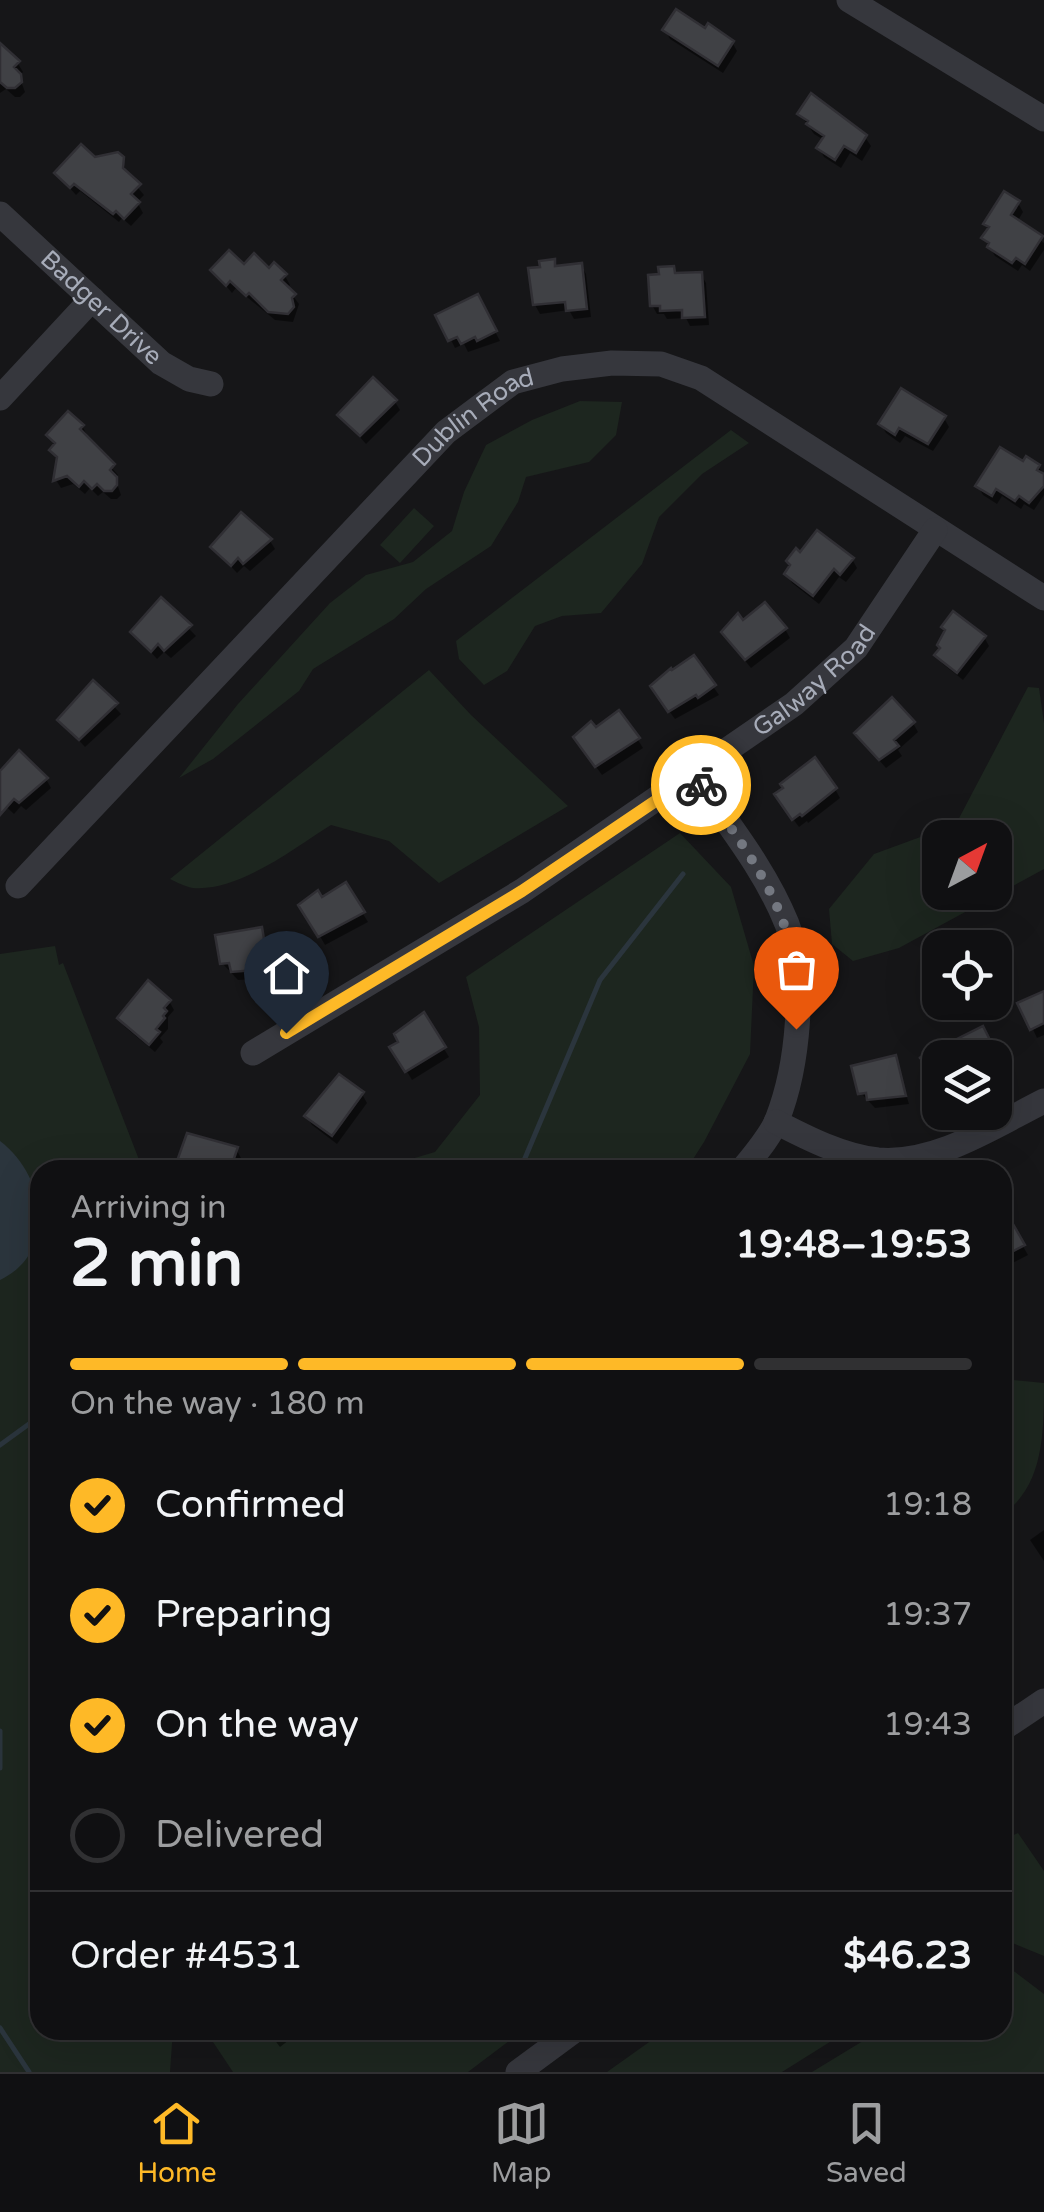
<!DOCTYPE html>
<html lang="en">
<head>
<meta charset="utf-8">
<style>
  body { margin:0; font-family:"Varela Round",sans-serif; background:#1e1e20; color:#f1f3f6; height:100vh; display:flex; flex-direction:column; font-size:38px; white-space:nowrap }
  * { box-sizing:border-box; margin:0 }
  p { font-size:32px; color:#9c9d9f }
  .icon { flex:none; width:55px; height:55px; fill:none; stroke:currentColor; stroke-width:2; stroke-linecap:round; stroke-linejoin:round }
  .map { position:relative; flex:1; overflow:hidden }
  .side { position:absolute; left:30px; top:1160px; width:982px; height:880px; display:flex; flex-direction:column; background:#101012; border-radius:30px; box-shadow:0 10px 40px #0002,0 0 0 2px #303032 }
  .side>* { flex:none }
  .needle { width:65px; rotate:41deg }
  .fabs { position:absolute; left:922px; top:820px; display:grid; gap:20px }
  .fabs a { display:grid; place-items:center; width:90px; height:90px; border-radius:20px; background:#101012; box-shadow:0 10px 40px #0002,0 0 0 2px #303032; font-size:50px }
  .pin { position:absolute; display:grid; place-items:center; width:85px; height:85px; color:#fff; margin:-102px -42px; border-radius:50% 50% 50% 0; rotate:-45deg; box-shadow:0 0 10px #0007 }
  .pin .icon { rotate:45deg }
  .courier { position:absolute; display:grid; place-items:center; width:100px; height:100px; margin:-50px; border:8px solid #feb927; border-radius:50%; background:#fff; color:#222; box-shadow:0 2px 12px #0007 }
  .head em { font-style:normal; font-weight:700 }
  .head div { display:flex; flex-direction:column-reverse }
  .head { display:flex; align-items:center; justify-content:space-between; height:170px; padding:0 40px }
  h1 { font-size:65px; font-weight:700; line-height:75px }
  .bar { display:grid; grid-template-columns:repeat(4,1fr); gap:15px 10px; align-content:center; height:120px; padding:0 40px }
  .bar i { height:12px; border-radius:8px; background:#303032 }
  .bar .on { background:#feb927 }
  .bar p { grid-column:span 4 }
  .line { display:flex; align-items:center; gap:25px; padding:0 40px; border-top:2px solid #303032 }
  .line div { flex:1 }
  ol { padding:0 40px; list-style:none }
  li { display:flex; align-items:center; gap:30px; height:110px }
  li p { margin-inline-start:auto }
  li .icon { padding:10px; border-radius:50%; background:#feb927; color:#111; stroke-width:4 }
  li:last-child { color:#9c9d9f }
  li i { width:55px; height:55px; border:5px solid #303032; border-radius:50% }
  .dock { display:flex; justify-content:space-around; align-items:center; height:140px; border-top:2px solid #303032; background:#101012; font-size:28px; color:#9c9d9f }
  .dock a { display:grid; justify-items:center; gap:5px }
  .dock .on { color:#feb927 }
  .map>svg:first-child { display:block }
  .green { fill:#1d261f; fill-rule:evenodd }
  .water { fill:#2b353d }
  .shadow { fill:#0007 }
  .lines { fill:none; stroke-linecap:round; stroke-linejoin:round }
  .stream { stroke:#2b353d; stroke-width:5 }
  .building { fill:#404145; stroke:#302f34; stroke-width:2.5 }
  .minor { stroke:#36373d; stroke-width:25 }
  .done { stroke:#747881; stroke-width:10; stroke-dasharray:0 18 }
  .route { stroke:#feb927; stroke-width:12 }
  .labels { text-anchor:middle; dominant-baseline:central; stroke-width:8; stroke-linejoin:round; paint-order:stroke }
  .street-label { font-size:25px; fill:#a7acb9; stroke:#111113 }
</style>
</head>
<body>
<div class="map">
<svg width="1044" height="2072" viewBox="0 0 1044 2072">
  <rect width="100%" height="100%" fill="#161618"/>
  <path class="green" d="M580 401 622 402 616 435 589 462 526 477 518 502 491 546 426 589 394 619 313 669 299 691 213 759 179 778 238 704 330 603 366 575 413 562 452 531 464 492 486 445 532 420Z
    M731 430 749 443 702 474 659 517 642 564 601 613 562 616 535 626 507 671 484 685 459 659 456 641Z
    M414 508 434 526 400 563 380 545Z
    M429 670 471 715 568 806 439 883 389 841 331 825C294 848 239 892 193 888 186 887 176 882 170 879Z
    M1028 687 1039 688 1044 723V869L899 948 853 961 832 944 829 909 874 854 956 824ZM940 838H995V892H940Z
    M680 833 731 887 754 966 750 1054 704 1142 686 1170H374L435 1152 480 1095 479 1027 466 977Z
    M55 946 59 965 63 963 143 1170H40V2030H173L170 2072H0V954Z
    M1003 1379 1044 1383C1044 1431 1044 1486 1003 1514Z
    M1018 1833 1044 1871V1956L1003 1939V1840Z
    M1003 1963 1044 1994V2072H812L881 2030H1002Z
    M205 2030H500L509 2041 468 2072H233Z
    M666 2030H849L782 2072H607Z"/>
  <path class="water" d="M0 1141C46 1176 58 1252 0 1280Z"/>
  <path class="shadow" d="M665 30 705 32 732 42 737 51 723 73 670 39Z
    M0 43 11 52 23 72 19 76 25 92 20 97H15L6 89 0 93Z
    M800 114 865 137 871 146 862 161 850 153 841 168 824 157 819 148 824 140 814 134Z
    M122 158 127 175 144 195 137 202 143 213 131 226 122 218 119 222 80 191 76 195 57 174 94 159Z
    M1018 203 1023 212 1017 222 1044 243V250L1030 271 1022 265 1018 271 995 256 984 238 990 230 986 224Z
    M554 262 557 268 581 265 586 274 591 317 574 319 569 310 540 314 535 305Z
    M244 267 285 276 290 285 287 288 299 304 293 322 275 320 236 288 232 293 213 270Z
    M673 269 677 276 701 274 706 283 709 325 690 326 686 318 667 319 664 314H657L652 305 661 276Z
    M477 297 500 341 468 352 464 344 455 348 439 316Z
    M395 402 400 410 366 444 340 415Z
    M944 418 949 427 933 451 905 436 900 443 886 433 881 424Z
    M82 426 87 435 85 438 118 475 115 478 121 495 117 499H111L103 492 98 496 90 488 85 494 73 484 61 488 56 480 59 461 52 450 55 445 49 436Z
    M1024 464 1038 466 1044 475V495L1034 510 1024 504 1021 509 1002 496 997 504 983 495 978 486Z
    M270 541 275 549 250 571 244 566 237 573 213 547Z
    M852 559 857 568 846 582 839 577 819 604 792 583 787 574Z
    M162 601 196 636 171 658 164 652 157 659 133 632Z
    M743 623 785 629 790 638 751 668 729 641Z
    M984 637 989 646 963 680 943 664 937 656Z
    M693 658 719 695 675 719 658 696Z
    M93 684 121 714 85 747 60 720Z
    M913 723 918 732 898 750 902 756 886 768 863 742Z
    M595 730 638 740 643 748 602 775 581 746Z
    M0 774 46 779 51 788 26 810 21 806 14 814 0 801Z
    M835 789 840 798 808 823 807 821 799 827 782 804Z
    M346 886 368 922 325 945 302 905 321 901Z
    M261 930 266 939 272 978 238 980 222 963Z
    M1044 993V1035L1037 1038 1021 1004Z
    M169 1001 174 1010 168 1017V1029L160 1038 163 1042 155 1052 125 1027 120 1018Z
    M424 1016 449 1057 412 1080 393 1048Z
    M982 1029 1002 1067 995 1070V1058Z
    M895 1058 909 1104 875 1108 861 1093Z
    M362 1094 367 1103 337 1144 312 1125 307 1117Z
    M236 1149 241 1158 237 1170H186L180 1161Z
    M1002 1210 1028 1255 1003 1268 1002 1273Z
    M1044 1530V1561L1030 1540Z
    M267 2030H302L280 2047Z"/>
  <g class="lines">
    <path class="stream" d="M520 1170 600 980 683 874
      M0 1445 40 1416
      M0 1731V1768
      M0 2028 29 2072"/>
  </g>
  <path class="building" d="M676 9 705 28 708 23 734 41 718 66 662 30Z
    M0 43 20 61 14 67 21 74 22 82 15 88H7L0 82Z
    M811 93 867 135 856 153 844 146 835 160 816 148 824 136 806 124 808 121 797 114Z
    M81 144 95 157 118 152 124 157 123 168 141 184 131 194 140 202 124 219 116 211 113 214 74 184 70 188 54 173Z
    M1004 191 1020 201 1011 215 1043 236 1025 264 1016 258 1012 263 987 247 989 243 981 238 989 227 983 224Z
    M229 250 244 264 254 253 269 268 274 262 287 274 281 280 296 294 292 298 294 307 288 314 268 312 249 293 246 296 230 281 226 286 210 270Z
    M555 259V266L582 263 587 309 566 311 565 302 533 305 528 268 540 267 539 261Z
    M674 266 675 273 702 272 705 317 682 318V310L660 311V306H650L648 275 659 274 658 267Z
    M478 294 497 331 477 341 475 337 461 344 457 337 448 341 435 315Z
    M373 377 397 400 360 436 337 415Z
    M901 388 946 416 928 444 899 428 895 435 878 424Z
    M68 411 84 425 80 429 115 464 110 470 117 477V485L112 491H104L97 484 92 489 84 481 79 487 67 476 53 481 57 457 49 450 55 443 46 435Z
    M1000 447 1023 461 1026 456 1040 465 1037 470 1044 474V486L1029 503 1019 496 1015 501 996 489 992 496 975 486Z
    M241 512 272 539 243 564 238 558 231 566 210 547Z
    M817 530 854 558 840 575 834 569 813 596 784 574 790 565 786 561 796 548 800 552Z
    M161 597 192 625 164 651 158 644 151 652 130 632Z
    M765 602 787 628 745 660 721 632 738 613 743 620Z
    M953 611 986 636 957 673 934 655 940 648 937 645 945 630 941 627Z
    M694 655 716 685 698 698 696 695 668 712 650 686 671 668 672 670Z
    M93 680 118 703 79 740 57 720Z
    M892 697 915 722 894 740 899 746 879 760 854 733Z
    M619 710 640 738 595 767 573 737 591 721 596 727Z
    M19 750 48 778 19 803 14 799 0 815V771Z
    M815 757 837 788 802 816 800 814 792 820 774 794 783 788 780 784Z
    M346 882 365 912 318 937 298 905 318 890 322 897Z
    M262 927 269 969 231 972 229 963 220 964 215 935Z
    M148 980 171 1000 164 1008 167 1011 163 1016 165 1018 156 1029 160 1032 149 1045 117 1018Z
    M1044 991V1023L1030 1030 1017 1003Z
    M424 1012 446 1047 405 1072 389 1047 398 1042 394 1034Z
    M983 1026 999 1058H919Z
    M896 1055 906 1096 867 1100 866 1093 858 1094 851 1066Z
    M339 1074 364 1092 332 1136 304 1116Z
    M187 1133 238 1147 230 1170H203L177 1161Z
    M1002 1205 1025 1245 1002 1257Z"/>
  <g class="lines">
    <g class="minor">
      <path d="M849 0 1044 119"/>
      <path id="s1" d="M0 214 161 363 189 379 211 384"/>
      <path d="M0 398 92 299"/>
      <path d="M694 775C727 823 765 869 787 924 807 978 798 1067 777 1120 770 1137 754 1155 742 1170"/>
      <path id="s2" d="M18 886 446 432 513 382 562 369 612 363 661 364 701 378 1044 598"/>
      <path id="s3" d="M253 1053 522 891 794 704 856 648 935 530"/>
      <path d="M776 1122C807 1138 842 1156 878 1160 936 1165 994 1126 1044 1101"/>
      <path d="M1002 1729 1044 1701"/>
      <path d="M518 2072 575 2030"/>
    </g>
  </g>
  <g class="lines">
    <path class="done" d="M701 785C758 867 805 924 796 1029"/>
    <path class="route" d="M286 1033 522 891 694 775 701 785"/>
  </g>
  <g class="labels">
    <g class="street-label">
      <text stroke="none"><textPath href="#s1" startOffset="138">Badger Drive</textPath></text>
      <text stroke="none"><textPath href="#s2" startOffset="655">Dublin Road</textPath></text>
      <text stroke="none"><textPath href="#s3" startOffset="675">Galway Road</textPath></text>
    </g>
  </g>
</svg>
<div class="fabs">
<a><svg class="needle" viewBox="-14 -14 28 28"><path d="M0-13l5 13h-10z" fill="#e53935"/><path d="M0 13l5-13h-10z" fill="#9c9d9f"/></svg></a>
<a><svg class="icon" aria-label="locate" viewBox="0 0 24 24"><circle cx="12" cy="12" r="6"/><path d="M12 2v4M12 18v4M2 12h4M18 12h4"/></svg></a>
<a><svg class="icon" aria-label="layers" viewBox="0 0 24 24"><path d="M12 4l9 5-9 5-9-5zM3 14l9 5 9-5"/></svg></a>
</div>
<div class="pin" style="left:796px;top:1029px;background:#ea580c"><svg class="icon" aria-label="bag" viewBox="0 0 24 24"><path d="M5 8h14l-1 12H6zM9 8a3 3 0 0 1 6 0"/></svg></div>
<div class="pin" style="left:286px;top:1033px;background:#1f2937"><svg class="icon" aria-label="home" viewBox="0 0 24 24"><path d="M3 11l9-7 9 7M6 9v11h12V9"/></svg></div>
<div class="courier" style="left:701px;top:785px"><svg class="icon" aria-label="bike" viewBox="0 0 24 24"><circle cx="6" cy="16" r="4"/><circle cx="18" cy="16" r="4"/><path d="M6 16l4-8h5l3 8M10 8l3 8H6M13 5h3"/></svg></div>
<section class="side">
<div class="head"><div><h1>2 min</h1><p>Arriving in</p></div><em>19:48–19:53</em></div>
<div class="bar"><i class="on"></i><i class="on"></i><i class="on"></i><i></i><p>On the way · 180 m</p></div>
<ol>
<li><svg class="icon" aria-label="check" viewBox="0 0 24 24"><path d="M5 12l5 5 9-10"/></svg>Confirmed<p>19:18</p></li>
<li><svg class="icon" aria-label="check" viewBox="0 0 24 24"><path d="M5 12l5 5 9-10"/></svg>Preparing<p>19:37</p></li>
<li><svg class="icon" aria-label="check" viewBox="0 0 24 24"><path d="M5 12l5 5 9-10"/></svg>On the way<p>19:43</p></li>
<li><i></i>Delivered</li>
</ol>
<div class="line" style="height:130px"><div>Order #4531</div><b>$46.23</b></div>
</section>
</div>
<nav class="dock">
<a class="on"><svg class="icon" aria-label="home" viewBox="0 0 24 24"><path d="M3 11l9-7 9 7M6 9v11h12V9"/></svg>Home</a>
<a><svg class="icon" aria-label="map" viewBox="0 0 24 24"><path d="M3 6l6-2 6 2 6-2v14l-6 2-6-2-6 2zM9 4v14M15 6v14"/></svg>Map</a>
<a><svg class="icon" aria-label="saved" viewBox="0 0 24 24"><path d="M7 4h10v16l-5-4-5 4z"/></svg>Saved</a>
</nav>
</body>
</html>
